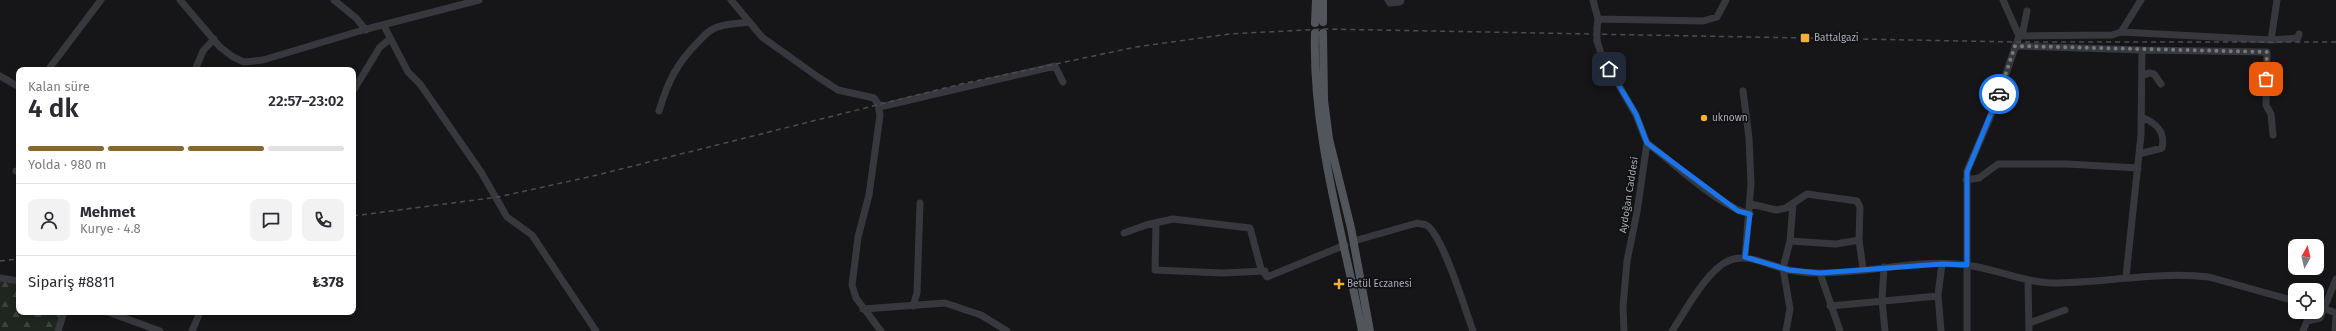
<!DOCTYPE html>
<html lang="tr">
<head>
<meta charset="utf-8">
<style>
  body { margin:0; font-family:"Fira Sans",sans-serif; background:#f2f2f3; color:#2b2b33; height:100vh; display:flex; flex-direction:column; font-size:15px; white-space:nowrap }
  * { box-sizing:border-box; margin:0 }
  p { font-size:13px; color:#7c7c81 }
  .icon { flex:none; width:22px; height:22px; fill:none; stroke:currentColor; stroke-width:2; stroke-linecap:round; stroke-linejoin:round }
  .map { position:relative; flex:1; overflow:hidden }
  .panel { position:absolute; left:16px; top:67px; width:340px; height:248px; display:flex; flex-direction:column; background:#fff; border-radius:8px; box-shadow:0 2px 6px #0003 }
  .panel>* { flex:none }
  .needle { width:26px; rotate:8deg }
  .controls { position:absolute; left:2288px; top:239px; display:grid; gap:8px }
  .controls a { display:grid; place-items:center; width:36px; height:36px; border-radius:8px; background:#fff; box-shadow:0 2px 6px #0003; font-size:20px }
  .pin { position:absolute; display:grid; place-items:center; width:34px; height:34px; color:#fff; margin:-17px; border-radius:8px; box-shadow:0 2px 6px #0006 }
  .courier { position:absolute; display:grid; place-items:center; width:40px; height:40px; margin:-20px; border:3px solid #1a73e8; border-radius:50%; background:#fff; color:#222; box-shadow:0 1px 5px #0007 }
  .overview em { font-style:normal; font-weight:600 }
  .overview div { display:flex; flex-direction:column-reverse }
  .overview { display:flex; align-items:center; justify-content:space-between; height:68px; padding:0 12px }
  h1 { font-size:26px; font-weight:600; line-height:30px }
  .bar { display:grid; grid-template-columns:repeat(4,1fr); gap:6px 4px; align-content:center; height:48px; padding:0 12px }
  .bar i { height:5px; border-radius:3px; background:#e1e1e2 }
  .bar .on { background:#856733 }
  .bar p { grid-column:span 4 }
  .line { display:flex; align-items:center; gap:10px; padding:0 12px; border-top:1px solid #e1e1e2 }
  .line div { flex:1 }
  .round { display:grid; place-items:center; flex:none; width:42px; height:42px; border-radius:8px; background:#f2f2f3 }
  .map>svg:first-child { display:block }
  .forest { fill:url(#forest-firs) }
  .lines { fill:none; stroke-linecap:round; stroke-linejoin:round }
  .minor { stroke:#37383d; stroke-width:7 }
  .major { stroke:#53555c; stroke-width:8 }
  .rail { stroke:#4a4c52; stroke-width:1.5; stroke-dasharray:5 4; stroke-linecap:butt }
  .minor-bridge { stroke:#37383d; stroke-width:7 }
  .done { stroke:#757880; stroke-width:4; stroke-dasharray:0 7.2 }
  .route { stroke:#1a73e8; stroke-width:5 }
  .poi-dot { fill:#f2b134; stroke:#111113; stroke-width:1.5 }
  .labels { text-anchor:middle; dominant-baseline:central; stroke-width:3.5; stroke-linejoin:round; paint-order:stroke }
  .poi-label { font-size:10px; fill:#a8adb8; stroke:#111113; text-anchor:start }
  .street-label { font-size:10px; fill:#a8adb8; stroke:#111113 }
</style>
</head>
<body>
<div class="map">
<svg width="2336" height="331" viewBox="0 0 2336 331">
  <defs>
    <pattern id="forest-firs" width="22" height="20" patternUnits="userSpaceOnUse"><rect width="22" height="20" fill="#1e261f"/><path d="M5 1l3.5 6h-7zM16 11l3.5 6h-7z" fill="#3c433d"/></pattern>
  </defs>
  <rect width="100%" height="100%" fill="#161618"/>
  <path class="forest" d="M0 277 19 283V312H64L58 331H0Z"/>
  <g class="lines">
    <path class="minor" d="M180 0 220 47 233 57 244 62 263 60 363 30 479 0
      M334 0 356 18 366 30
      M731 0 762 37 818 77 838 90 874 98 878 104 880 115 869 195 858 237 852 285 856 298 881 331
      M1388 0 1390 3 1400 2 1401 0
      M1593 0 1598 19
      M2003 0 2019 36
      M384 26 408 72 420 84 481 172 507 217 532 235 596 331
      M1597 28 1598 19 1703 21 1717 17 1726 0
      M2121 32 2271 40 2298 38 2299 34
      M2022 36 2027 11
      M2271 40 2277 0
      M1597 41 1602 56 1636 115 1647 143 1637 212 1627 261 1623 307 1624 331
      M2015 46 2142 50
      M48 70 101 0
      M195 70 203 51 214 39
      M0 76 19 87
      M2142 76 2149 73 2154 74 2161 84
      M353 91 380 47 390 39
      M1743 91 1749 138 1751 184 1745 257
      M878 104 884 106 1055 66 1063 82
      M659 111C668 81 677 63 699 41 703 37 707 32 713 29 724 23 737 24 749 22
      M1647 143C1674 163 1718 206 1750 214
      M2139 154 2162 148C2166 132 2155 122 2141 117
      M16 171H19
      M1966 180 1979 178 1998 164H2067L2138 168
      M1751 204 1776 210 1786 208 1807 194 1857 201 1860 207 1859 240 1863 269
      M1793 204 1790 241 1836 244 1859 240
      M1156 223 1155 270 1222 273 1265 271
      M1124 233 1146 225 1173 219 1250 228 1261 269 1267 277 1345 245
      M1354 241 1417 223C1419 224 1424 224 1426 225 1442 232 1466 312 1473 331
      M1884 267 1882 300 1885 331
      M1820 273 1840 331
      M2126 277 2141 135 2142 50 2267 52 2266 105 2271 114 2273 135
      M0 278 19 281
      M2028 280 2029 331
      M913 306 917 293 920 203
      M1830 306 1938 296
      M2317 306 2336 313
      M863 309 945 303 981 315 1007 331
      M108 312 160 331
      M2029 323 2065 310
      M58 331 64 312
      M192 331 200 312
      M1672 331C1685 312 1707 270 1728 261 1748 252 1769 266 1789 270 1798 272 1810 273 1819 273 1868 274 1918 258 1967 265 1996 269 2022 282 2052 283 2104 283 2156 271 2209 277L2295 301
      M1786 331 1790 309 1783 268 1790 241
      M1941 331 1938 295 1942 264
      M1967 331V171L1995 106 2019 36 2112 35 2121 32 2141 0
      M2303 331 2307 321 2320 318 2336 279
      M2335 331 2336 315"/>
    <path class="major" d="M1323 0V22
      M1315 23 1316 0
      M1315 33C1312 134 1343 233 1362 331
      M1323 33 1324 100 1329 139 1351 228 1370 331"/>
    <path class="rail" d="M353 216 498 197 593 176 961 84 1136 47 1229 34 1325 29 2017 42H2336
      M0 261 19 259"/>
    <path class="minor-bridge" d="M1597 28V41"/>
  </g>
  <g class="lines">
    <path class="done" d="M1999 94 2015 46 2267 52 2266 79"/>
    <path class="route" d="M1609 69 1636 114 1647 143 1726 202 1738 211 1750 214 1745 257 1789 270 1820 273 1942 264 1967 265V172L1999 94"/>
  </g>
  <g class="poi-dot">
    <rect x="1800" y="33" width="10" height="10" rx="2"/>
    <circle cx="1704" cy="118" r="4"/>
    <path d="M1337 278h4v4h4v4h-4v4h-4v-4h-4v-4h4z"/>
  </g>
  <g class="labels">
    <g class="poi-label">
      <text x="1814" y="38">Battalgazi</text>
      <text x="1712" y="118">uknown</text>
      <text x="1347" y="284">Betül Eczanesi</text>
    </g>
    <g class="street-label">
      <text transform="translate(1629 195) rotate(-81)">Aydoğan Caddesi</text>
    </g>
  </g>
</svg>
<div class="controls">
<a><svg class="needle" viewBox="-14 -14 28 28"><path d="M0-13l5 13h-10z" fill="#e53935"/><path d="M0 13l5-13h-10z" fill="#7c7c81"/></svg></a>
<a><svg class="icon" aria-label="locate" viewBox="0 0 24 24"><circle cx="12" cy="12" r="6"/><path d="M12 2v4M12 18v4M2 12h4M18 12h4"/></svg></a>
</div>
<div class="pin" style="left:2266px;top:79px;background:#ea580c"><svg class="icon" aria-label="bag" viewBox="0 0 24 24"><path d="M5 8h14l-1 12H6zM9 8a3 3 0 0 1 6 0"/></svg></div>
<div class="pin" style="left:1609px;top:69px;background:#1f2937"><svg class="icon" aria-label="home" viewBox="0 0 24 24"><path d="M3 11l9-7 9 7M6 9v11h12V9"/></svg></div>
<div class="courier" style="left:1999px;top:94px"><svg class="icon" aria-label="car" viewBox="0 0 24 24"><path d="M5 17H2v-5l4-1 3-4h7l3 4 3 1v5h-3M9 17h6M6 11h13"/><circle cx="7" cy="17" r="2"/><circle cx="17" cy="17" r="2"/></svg></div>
<section class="panel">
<div class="overview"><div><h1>4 dk</h1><p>Kalan süre</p></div><em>22:57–23:02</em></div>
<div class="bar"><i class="on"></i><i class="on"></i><i class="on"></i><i></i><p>Yolda · 980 m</p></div>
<div class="line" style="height:72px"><a class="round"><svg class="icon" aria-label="person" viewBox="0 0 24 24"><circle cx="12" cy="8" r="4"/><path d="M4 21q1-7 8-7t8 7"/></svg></a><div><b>Mehmet</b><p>Kurye · 4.8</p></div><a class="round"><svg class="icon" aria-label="chat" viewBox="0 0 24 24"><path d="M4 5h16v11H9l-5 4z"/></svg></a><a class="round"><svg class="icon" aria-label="phone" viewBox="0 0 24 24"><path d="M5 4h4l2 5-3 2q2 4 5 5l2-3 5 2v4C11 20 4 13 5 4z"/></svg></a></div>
<div class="line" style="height:52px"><div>Sipariş #8811</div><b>₺378</b></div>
</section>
</div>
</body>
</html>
